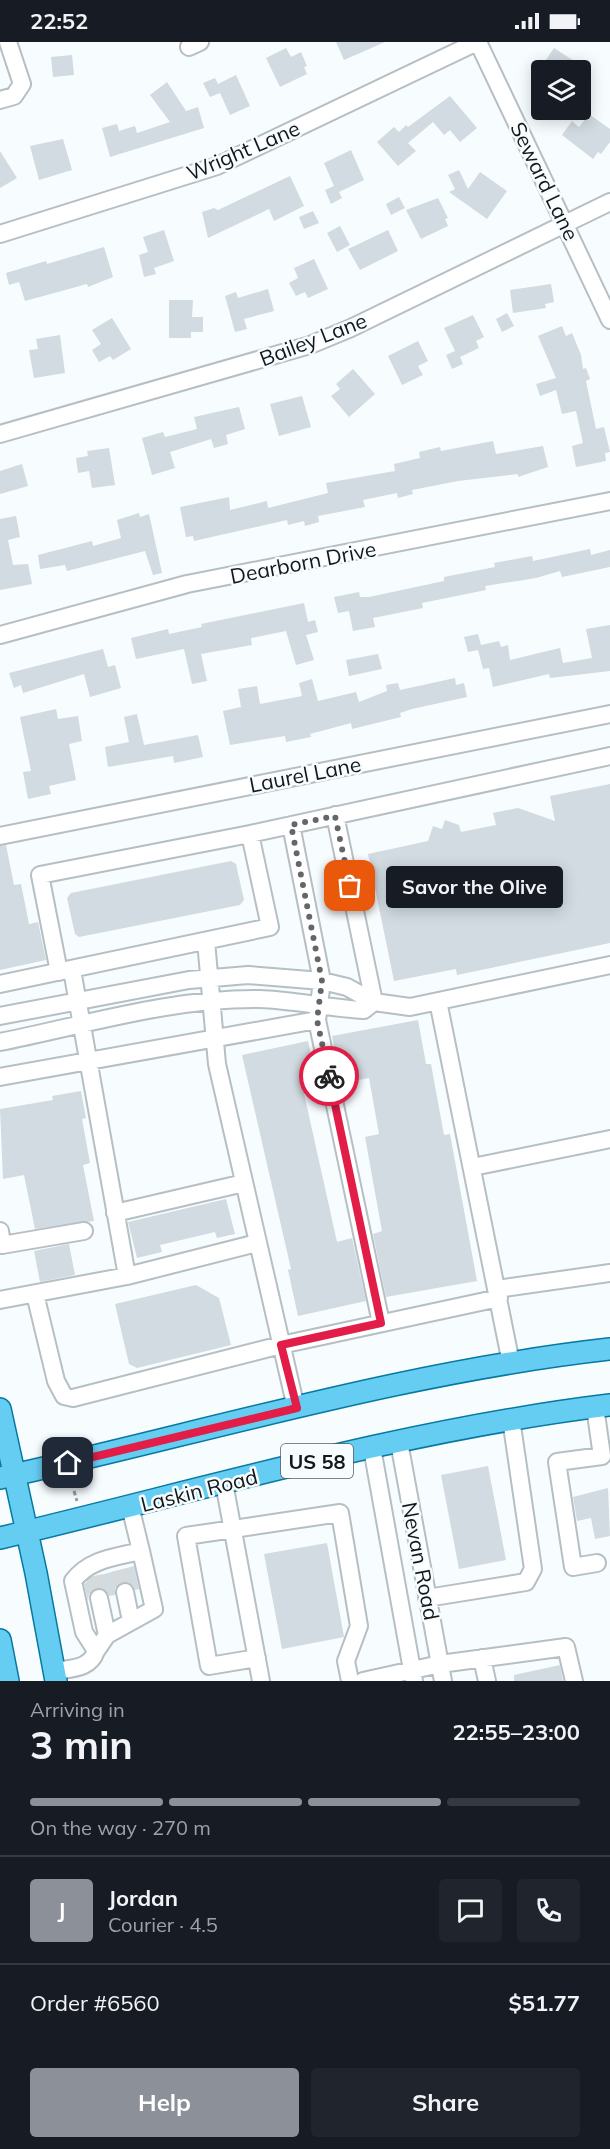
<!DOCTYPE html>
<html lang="en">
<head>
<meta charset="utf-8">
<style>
  body { margin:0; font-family:Mulish,sans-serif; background:#20242c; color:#f1f3f6; height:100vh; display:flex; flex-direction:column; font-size:22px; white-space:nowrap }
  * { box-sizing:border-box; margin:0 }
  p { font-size:20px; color:#9ea1a6 }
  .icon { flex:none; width:33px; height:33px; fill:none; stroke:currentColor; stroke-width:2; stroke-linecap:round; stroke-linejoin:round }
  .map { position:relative; height:1639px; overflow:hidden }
  .side { display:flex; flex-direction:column; background:#171b24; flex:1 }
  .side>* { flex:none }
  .fabs { position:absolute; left:531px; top:18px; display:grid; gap:12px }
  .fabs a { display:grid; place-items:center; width:60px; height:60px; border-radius:6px; background:#171b24; box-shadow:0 3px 15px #0003; font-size:30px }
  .pin { position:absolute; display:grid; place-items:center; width:51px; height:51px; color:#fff; margin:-26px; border-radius:12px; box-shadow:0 3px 9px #0006 }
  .courier { position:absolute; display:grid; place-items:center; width:60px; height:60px; margin:-30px; border:4px solid #e11d48; border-radius:50%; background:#fff; color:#222; box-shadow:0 2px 8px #0007 }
  .bubble { position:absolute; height:42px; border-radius:6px; background:#171b24; box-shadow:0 3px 15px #0003; font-size:20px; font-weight:700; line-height:42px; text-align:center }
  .headline em { font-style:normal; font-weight:700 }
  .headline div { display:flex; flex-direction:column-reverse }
  .headline { display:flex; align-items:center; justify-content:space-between; height:102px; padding:0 30px }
  h1 { font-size:39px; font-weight:700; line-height:45px }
  .bar { display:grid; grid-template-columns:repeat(4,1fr); gap:9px 6px; align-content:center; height:72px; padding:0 30px }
  .bar i { height:8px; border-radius:4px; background:#363941 }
  .bar .current { background:#8c9099 }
  .bar p { grid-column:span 4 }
  .line { display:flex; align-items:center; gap:15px; padding:0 30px; border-top:2px solid #363941 }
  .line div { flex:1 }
  .round { display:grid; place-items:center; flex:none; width:63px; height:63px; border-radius:6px; background:#20242c }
  .cta { display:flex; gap:12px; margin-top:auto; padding:12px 30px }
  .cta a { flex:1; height:69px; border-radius:6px; background:#8c9099; color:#fff; font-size:24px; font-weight:700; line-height:69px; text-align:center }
  .cta a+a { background:#20242c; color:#f1f3f6 }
  .status { display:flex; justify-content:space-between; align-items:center; height:42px; padding:0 30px; background:#171b24; direction:ltr }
  .status svg { height:16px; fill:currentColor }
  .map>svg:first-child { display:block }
  .building { fill:#d1dbe1 }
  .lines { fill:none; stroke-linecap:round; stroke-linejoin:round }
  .minor-tunnel { stroke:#d5dadc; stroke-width:16; stroke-dasharray:16 8; stroke-linecap:butt }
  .minor-casing { stroke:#b5bfc4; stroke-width:20 }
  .major-casing { stroke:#0778a1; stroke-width:24 }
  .path { stroke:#999d9f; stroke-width:3; stroke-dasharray:4.5 3; stroke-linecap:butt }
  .minor { stroke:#fff; stroke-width:16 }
  .major { stroke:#66cdf2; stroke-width:21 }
  .done { stroke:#636769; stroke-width:6; stroke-dasharray:0 10.8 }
  .route { stroke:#e11d48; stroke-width:8 }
  .labels { text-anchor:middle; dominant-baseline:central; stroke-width:5; stroke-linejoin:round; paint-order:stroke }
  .shield { fill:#f7fcfe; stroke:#585c5e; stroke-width:1.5 }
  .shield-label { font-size:20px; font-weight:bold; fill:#141719 }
  .street-label { font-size:21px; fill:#141719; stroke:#f7fcfe }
</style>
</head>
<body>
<div class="status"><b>22:52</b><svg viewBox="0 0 49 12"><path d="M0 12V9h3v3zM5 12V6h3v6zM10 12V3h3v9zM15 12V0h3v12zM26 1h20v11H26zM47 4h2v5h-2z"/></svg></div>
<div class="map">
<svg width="610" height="1639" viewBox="0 0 610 1639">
  <rect width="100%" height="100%" fill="#f7fcfe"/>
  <path class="building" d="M336 0H385L344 18Z
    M286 6 291 15 301 10 307 24 304 25 307 32 280 45 266 16Z
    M554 6 588 28H539Z
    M72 13 74 33 53 35 51 15Z
    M236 33 250 64 230 73 220 51 210 55 203 41 215 36 218 42Z
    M167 40 186 69 198 65 204 86 110 115 102 86 117 82 119 89 135 84 137 91 170 80 150 53Z
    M450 54 477 86 460 100 450 88 444 93 433 80 408 101 416 109 398 124 377 100 394 85 399 90 406 83 408 85Z
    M589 72 610 87V100L601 112 598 110 593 117 562 93 572 79 579 85Z
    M63 97 72 128 39 138 30 104Z
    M351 108 364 138 339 150 342 156 331 162 325 148 334 144 324 121Z
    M0 109 17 136 0 146Z
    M459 128 468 147 480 130 507 149 487 177 449 150 455 147 448 133Z
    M290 134 304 164 274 179 269 167 208 196 202 170 214 166 218 168Z
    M399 155 405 166 391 173 386 162Z
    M438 156 448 176 445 177 448 184 421 197 406 168Z
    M313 169 319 181 304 187 299 175Z
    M340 184 350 203 337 210 327 191Z
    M164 188 174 219 154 226 156 232 144 235 139 213 148 210 143 195Z
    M388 188 398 209 360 228 348 207Z
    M104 205 113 235 88 245 87 242 25 259 19 240 9 243 6 231 46 219 47 222Z
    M314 217 328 247 308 256 305 250 296 254 289 241 298 236 294 226Z
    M551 242 554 260 545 262 546 266 513 271 510 248Z
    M268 247 274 269 244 277 247 287 235 290 225 254 236 250 238 256Z
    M169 258H193L192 275H203V290H191V296H169Z
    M507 271 514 284 502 290 496 277Z
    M473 273 484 295 476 299 479 306 460 315 463 322 452 327 446 313 455 309 444 286Z
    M112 276 131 307 113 318 110 314 99 320 92 308 101 302 92 288Z
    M562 284 566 294 572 291 581 313 583 327 586 326 590 337 586 339 596 387 604 385 610 410 605 411 606 419 576 425 572 404 583 401 576 369 562 372 556 348 540 354 536 342 556 336 538 294Z
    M60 293 65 331 34 336 29 308 38 307 36 297Z
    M418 299 428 319 418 324 423 333 402 343 388 314Z
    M353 327 375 352 349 375 331 354 340 347 336 342Z
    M302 354 311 385 279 394 270 362Z
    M239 365 245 387 226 393 228 402 214 406 211 397 170 410 175 426 152 433 142 396 163 390 165 395 197 387 194 375Z
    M493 399 496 412 543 404 548 425 518 435V432L458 439 412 448 413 452 398 456 397 451 363 458 365 465 318 474 319 480 305 484 304 479 288 483 287 478 194 499 193 494 186 495 180 465 229 455 230 468 267 459 268 466 328 451 326 441 395 429 394 422 420 416 419 410 440 405 441 409Z
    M109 406 115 443 92 446 89 429 78 431 76 416 88 414 87 409Z
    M22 422 28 444 0 452V429Z
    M139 471 140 475 149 472 162 531 153 533 145 509 67 529 65 523 40 527 38 513 92 499 93 504 121 496 117 478Z
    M16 474 20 495 8 498 13 523 28 522 32 542 0 548V477Z
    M590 507 591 513 610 508V525L562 535 560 529 536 536 485 544 486 548 422 561 423 566 373 576 375 585 353 589 349 569 338 571 334 555 359 550 360 555H369L444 539V535L495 525 494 521 532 514 533 519Z
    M304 561 308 580 315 578 318 590 306 593 314 618 296 623 286 589 251 596 252 603 201 612 207 639 192 642 184 607 136 617 131 596 168 587 169 592 202 585 201 582Z
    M610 583V629L550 636 549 632 493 645 489 626 483 627 478 608 468 610 464 595 478 592 481 603 499 599 501 605 508 603 510 618 560 606 563 621 592 616 586 587Z
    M103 607 108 625 115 623 121 646 90 655 84 632 23 651 21 643 14 646 9 631Z
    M378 612 382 627 349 634 346 618Z
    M455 636 456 643 464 641 467 655 412 667 400 671 401 675 352 687 351 681 310 692 311 695 286 700 285 694 230 703 223 669 241 665 238 647 257 644 260 662 302 654 299 641 312 637 318 659 356 650 359 660 387 649 386 643 398 641 400 648Z
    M56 667 58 677 78 674 82 699 69 702 76 738 49 744 51 752 28 757 23 730 31 729 20 675Z
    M137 672 144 703 198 693 203 715 174 721 173 714 108 725 105 705 129 700 124 675Z
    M610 742V901L457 933 456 927 394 939 368 812 428 799 433 784 442 787 445 778 459 783 461 790 496 783 493 771 518 766 555 779 550 754Z
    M6 803 14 843 21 842 29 882 38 880 46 918 0 928V804Z
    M231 819 236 822 244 858 240 863 79 895 75 892 67 856 71 851Z
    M418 978 426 1022H431L444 1093 450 1092 477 1239 386 1255 373 1192 382 1189 365 1095 379 1092 369 1036 341 1041 332 994Z
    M308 999 318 1044 303 1047 337 1200 352 1196 366 1259 298 1274 288 1228 291 1227 242 1013Z
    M81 1049 86 1076 82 1077 90 1121 83 1123 94 1179 35 1187 24 1133 3 1137 0 1067 53 1058 52 1054Z
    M226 1157 235 1192 217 1196 215 1190 160 1203 162 1210 137 1216 128 1180Z
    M69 1202 75 1233 40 1240 34 1209Z
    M196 1243 219 1256 231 1303 137 1326 129 1322 115 1262Z
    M488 1424 506 1518 459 1527 441 1433Z
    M608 1446 610 1494 595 1497 591 1476 577 1479 573 1455Z
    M327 1501 344 1595 282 1607 264 1512Z
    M134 1524 139 1547 135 1548 129 1540H122L115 1546V1553L109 1554 103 1546H96L89 1552 88 1559 84 1542 93 1535Z
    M560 1623 563 1639H514V1633Z"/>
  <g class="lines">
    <path class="minor-tunnel" d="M120 1528 125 1550
      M94 1534 99 1556"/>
    <g class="minor-casing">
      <path id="minor" d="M478 0 610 278
        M189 5 200 0
        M0 58 14 54 22 42 8 0
        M0 192 217 124 477 0
        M0 392 310 303 351 286 610 160
        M0 593 187 542 610 459
        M335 773 374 960
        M291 783 322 939 317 978 381 1281
        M250 792 610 714
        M0 794 610 672
        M206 899 217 1022 296 1366
        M72 928 127 1234 257 1201
        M0 942 270 885 250 792 40 833 59 930
        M438 959 511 1321
        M0 974 189 938 248 933 322 939 347 945 374 960 410 965 610 923
        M0 1000C85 983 171 956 259 957 294 958 328 966 364 968L374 960
        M0 1035 317 978
        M473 1125 610 1097
        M115 1171 244 1141
        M0 1189 2 1203 84 1189
        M497 1247 610 1231
        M35 1252 56 1339 64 1354 73 1356 281 1303 499 1256
        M0 1258 127 1234
        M595 1365 602 1414 557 1420 573 1525 597 1521
        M399 1400 443 1639
        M372 1406 414 1639
        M224 1441 261 1639
        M125 1550 131 1579
        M99 1556 107 1593
        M427 1556 526 1540 533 1527 511 1377
        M96 1609 107 1593 154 1567 141 1509
        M257 1616 209 1624 186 1494 340 1471 359 1584 346 1619 350 1639
        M482 1616 487 1639
        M55 1629C72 1626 90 1627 96 1609L84 1590 73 1539C89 1517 116 1515 141 1509L130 1464
        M363 1639 440 1622 566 1605 574 1639"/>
    </g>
    <g class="major-casing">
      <path id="major" d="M0 1367 36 1531 56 1639
        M0 1436C203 1391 403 1330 610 1307
        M0 1496C202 1448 403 1388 610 1363
        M0 1598 8 1639"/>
    </g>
    <path class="path" d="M74 1449 77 1459"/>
    <use href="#minor" class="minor"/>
    <use href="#major" class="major"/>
  </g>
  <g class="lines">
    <path class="done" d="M329 1034 317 978 322 939 291 783 335 774 350 844"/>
    <path class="route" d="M68 1421 297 1366 281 1303 381 1281 329 1034"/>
  </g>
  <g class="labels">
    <rect class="shield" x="281" y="1402" width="72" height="34" rx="4.5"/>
    <g class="shield-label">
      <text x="317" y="1419">US 58</text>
    </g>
    <g class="street-label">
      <text transform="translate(243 108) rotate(-23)">Wright Lane</text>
      <text transform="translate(545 139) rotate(64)">Seward Lane</text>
      <text transform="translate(313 297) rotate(-21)">Bailey Lane</text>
      <text transform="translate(303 520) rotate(-11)">Dearborn Drive</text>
      <text transform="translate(305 732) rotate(-11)">Laurel Lane</text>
      <text transform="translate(199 1448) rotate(-14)">Laskin Road</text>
      <text transform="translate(421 1519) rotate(79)">Nevan Road</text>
    </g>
  </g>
</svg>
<div class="fabs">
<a><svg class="icon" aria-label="layers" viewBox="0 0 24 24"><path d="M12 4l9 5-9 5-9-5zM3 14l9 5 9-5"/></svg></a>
</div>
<div class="pin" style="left:350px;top:844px;background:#ea580c"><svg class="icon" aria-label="bag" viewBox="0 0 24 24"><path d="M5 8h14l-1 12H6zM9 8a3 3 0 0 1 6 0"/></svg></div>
<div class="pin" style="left:68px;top:1421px;background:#1f2937"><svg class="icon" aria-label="home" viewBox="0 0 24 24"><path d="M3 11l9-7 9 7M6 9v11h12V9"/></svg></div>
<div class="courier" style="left:329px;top:1034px"><svg class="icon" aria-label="bike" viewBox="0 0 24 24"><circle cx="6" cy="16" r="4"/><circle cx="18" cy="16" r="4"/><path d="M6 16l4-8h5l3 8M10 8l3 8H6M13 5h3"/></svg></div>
<div class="bubble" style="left:386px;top:824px;width:177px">Savor the Olive</div>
</div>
<section class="side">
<div class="headline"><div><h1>3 min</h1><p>Arriving in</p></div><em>22:55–23:00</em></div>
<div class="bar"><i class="current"></i><i class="current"></i><i class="current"></i><i></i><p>On the way · 270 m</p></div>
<div class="line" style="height:108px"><b class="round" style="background:#8c9099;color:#fff">J</b><div><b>Jordan</b><p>Courier · 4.5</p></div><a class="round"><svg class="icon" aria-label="chat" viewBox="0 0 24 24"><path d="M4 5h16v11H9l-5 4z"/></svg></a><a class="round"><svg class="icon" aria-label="phone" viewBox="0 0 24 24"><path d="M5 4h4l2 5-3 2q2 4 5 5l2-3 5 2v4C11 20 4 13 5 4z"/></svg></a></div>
<div class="line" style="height:78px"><div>Order #6560</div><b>$51.77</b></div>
<div class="cta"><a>Help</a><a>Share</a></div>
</section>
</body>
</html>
